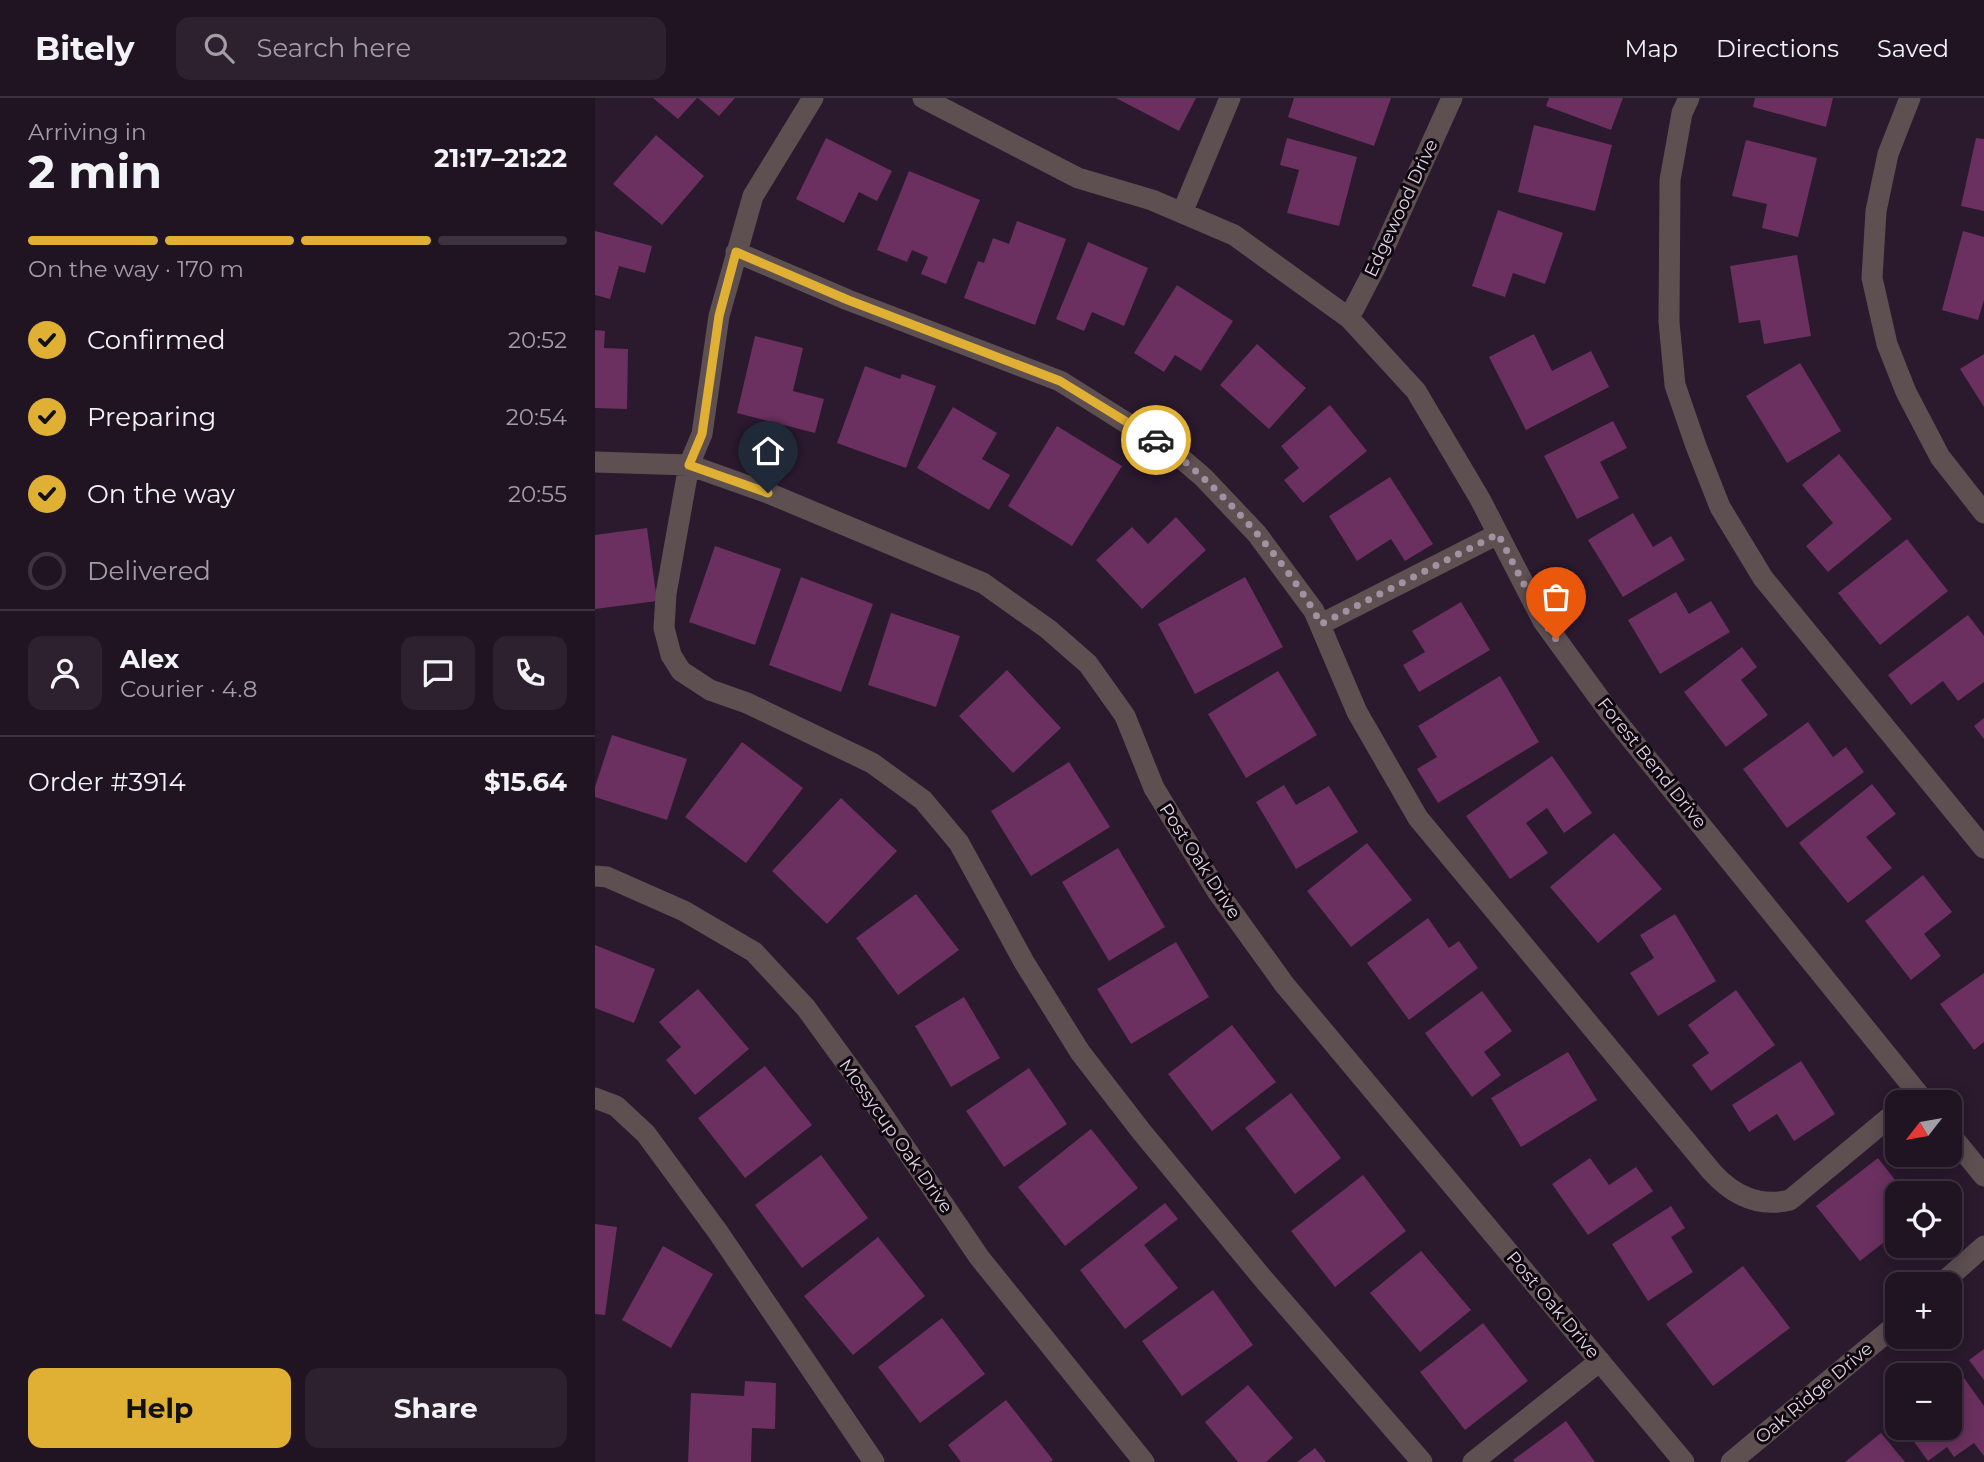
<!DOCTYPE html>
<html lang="en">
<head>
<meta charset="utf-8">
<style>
  body { margin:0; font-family:Montserrat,sans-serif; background:#2d202f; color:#f1f3f6; height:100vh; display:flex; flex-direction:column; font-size:26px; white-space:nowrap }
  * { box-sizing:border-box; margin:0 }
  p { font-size:23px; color:#a29ea5 }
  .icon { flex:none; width:38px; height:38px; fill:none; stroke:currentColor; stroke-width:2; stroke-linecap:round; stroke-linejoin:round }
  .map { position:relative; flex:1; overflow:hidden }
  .sheet { display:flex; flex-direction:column; background:#201322; width:595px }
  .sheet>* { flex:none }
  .needle { width:46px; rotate:239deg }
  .tools { position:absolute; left:1290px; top:992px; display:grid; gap:14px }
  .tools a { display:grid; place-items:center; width:77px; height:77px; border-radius:14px; background:#201322; box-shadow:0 4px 18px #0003,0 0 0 2px #3d3240; font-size:35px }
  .pin { position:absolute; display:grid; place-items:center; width:60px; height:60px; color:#fff; margin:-72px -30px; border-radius:50% 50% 50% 0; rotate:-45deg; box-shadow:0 0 7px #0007 }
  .pin .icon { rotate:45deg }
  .courier { position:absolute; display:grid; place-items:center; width:70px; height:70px; margin:-35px; border:5px solid #e0b034; border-radius:50%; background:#fff; color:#222; box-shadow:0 2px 9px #0007 }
  .head em { font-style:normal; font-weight:700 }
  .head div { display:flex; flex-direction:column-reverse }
  .head { display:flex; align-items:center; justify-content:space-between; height:119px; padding:0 28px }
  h1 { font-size:46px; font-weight:700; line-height:52px }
  .bar { display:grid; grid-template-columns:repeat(4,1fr); gap:10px 7px; align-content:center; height:84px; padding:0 28px }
  .bar i { height:9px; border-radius:5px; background:#3d3240 }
  .bar .current { background:#e0b034 }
  .bar p { grid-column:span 4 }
  .line { display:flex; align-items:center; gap:18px; padding:0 28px; border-top:2px solid #3d3240 }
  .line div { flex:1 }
  .round { display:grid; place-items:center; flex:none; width:74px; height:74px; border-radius:14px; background:#2d202f }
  ol { padding:0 28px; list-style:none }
  li { display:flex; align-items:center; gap:21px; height:77px }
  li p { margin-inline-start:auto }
  li .icon { padding:7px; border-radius:50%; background:#e0b034; color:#111; stroke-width:4 }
  li:last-child { color:#a29ea5 }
  li i { width:38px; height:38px; border:4px solid #3d3240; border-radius:50% }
  .cta { display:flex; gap:14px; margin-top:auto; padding:14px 28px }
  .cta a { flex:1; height:80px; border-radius:14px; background:#e0b034; color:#111; font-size:28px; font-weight:700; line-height:80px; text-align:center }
  .cta a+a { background:#2d202f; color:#f1f3f6 }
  header { display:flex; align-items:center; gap:42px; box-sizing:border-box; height:98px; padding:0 35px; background:#201322; border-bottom:2px solid #3d3240 }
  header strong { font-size:33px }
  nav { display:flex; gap:38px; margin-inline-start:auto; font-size:24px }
  .search { width:490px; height:63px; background:#2d202f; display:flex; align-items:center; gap:18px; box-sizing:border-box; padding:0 24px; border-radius:14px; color:#a29ea5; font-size:26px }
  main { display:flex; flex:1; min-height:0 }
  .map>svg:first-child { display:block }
  .building { fill:#6b305f }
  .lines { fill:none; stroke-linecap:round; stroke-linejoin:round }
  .minor { stroke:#5e4f51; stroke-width:21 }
  .done { stroke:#a092a2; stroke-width:7; stroke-dasharray:0 12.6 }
  .route { stroke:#e0b034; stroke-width:9 }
  .labels { text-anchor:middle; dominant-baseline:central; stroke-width:6; stroke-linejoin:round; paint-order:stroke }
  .street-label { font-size:18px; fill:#dfd3e1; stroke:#0f0710 }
</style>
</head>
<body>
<header>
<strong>Bitely</strong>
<div class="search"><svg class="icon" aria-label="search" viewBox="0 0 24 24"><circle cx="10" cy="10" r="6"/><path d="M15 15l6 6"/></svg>Search here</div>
<nav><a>Map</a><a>Directions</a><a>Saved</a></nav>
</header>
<main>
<section class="sheet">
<div class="head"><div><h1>2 min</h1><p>Arriving in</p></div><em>21:17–21:22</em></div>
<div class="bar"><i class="current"></i><i class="current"></i><i class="current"></i><i></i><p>On the way · 170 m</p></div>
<ol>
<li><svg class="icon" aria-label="check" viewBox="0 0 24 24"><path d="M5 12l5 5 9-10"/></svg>Confirmed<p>20:52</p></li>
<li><svg class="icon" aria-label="check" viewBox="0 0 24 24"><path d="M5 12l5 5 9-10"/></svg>Preparing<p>20:54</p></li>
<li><svg class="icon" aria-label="check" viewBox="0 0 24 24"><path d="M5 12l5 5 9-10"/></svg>On the way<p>20:55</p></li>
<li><i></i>Delivered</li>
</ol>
<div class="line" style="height:126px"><a class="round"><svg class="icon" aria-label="person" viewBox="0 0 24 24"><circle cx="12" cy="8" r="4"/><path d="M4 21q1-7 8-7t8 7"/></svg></a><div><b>Alex</b><p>Courier · 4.8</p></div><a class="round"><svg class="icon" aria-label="chat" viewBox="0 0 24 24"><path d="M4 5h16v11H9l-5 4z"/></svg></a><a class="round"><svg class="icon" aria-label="phone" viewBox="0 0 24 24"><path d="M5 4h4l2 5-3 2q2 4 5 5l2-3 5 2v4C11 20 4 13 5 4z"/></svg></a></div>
<div class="line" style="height:91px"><div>Order #3914</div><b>$15.64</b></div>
<div class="cta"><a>Help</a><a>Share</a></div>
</section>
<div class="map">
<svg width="1389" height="1364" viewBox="0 0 1389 1364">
  <rect width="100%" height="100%" fill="#2b192e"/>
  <path class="building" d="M58 0H102L83 21Z
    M103 0H140L124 18Z
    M521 0H601L584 33Z
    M699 0H796L779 48 693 19Z
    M954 0H1028L1016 32 951 8Z
    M1160 0H1238L1231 29 1158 9Z
    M939 27 1017 47 1000 113 923 94Z
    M61 37 109 78 67 127 18 86Z
    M231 40 297 73 282 103 264 94 249 125 201 101Z
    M692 40 762 59 744 128 692 115 704 72 685 67Z
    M1381 40 1389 41V113L1366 108Z
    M1151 42 1222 60 1203 139 1167 130 1172 106 1137 98Z
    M314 73 385 102 351 186 326 176 333 159 317 152 312 164 282 152Z
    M903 112 968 135 950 186 918 175 910 199 877 188Z
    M422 123 471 141 440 227 369 200 383 163 389 165 398 140 414 146Z
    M0 133 57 148 50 175 24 168 15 201 0 197Z
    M1368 133 1389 139V202L1383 222 1347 212Z
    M493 144 553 170 529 228 497 214 489 233 461 221Z
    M1202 157 1216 238 1169 246 1165 222 1144 225 1135 168Z
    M582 187 638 223 606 273 580 257 569 274 539 255Z
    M0 232 10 233 9 250 33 251 32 311 0 310Z
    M939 236 957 273 996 253 1014 289 931 332 894 259Z
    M160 238 208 250 198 293 229 301 220 335 142 315Z
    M662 246 711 290 674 331 625 287Z
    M1389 256V309L1365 271Z
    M1205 265 1246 333 1192 365 1151 298Z
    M270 268 305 281 307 276 341 288 311 370 242 345Z
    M735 307 772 353 708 405 689 382 704 370 686 348Z
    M358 309 402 335 387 361 415 377 394 412 322 370Z
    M1018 323 1032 350 1005 364 1024 400 982 421 949 358Z
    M462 328 527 368 477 448 413 408Z
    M1244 356 1297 421 1233 474 1211 448 1238 425 1207 387Z
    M795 379 838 446 810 463 796 441 762 463 734 418Z
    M1038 415 1058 449 1076 438 1090 462 1028 499 993 442Z
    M581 419 611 452 547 511 501 462 537 429 553 446Z
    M52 430 62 503 0 511V437Z
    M1312 441 1353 493 1285 547 1243 495Z
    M120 448 186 471 160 547 94 524Z
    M206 479 278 506 246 594 174 567Z
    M650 479 688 549 600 596 563 526Z
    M1081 494 1094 516 1116 503 1135 534 1065 576 1033 522Z
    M866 504 895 552 824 594 808 567 830 554 817 533Z
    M296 515 365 538 341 609 273 587Z
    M1373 517 1389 538V584L1363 603 1348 583 1316 607 1293 577Z
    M1147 549 1162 569 1146 582 1173 617 1131 649 1089 594Z
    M412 572 466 630 418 675 364 618Z
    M683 573 722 637 651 680 613 616Z
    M905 578 944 644 843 705 822 671 842 659 823 628Z
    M1389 620V641L1379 628Z
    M1213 624 1238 659 1251 649 1269 674 1192 730 1148 671Z
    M17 637 92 661 72 722 0 699V689Z
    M147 644 208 690 151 765 90 719Z
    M957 658 997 715 969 735 952 710 931 725 953 755 915 781 871 718Z
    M474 664 515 729 436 778 396 713Z
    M1277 686 1301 716 1271 739 1297 770 1253 805 1204 745Z
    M689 687 701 707 734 688 763 734 701 771 661 704Z
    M246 700 302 753 232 826 177 773Z
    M1019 735 1067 791 1003 845 955 789Z
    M772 745 817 802 756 849 712 793Z
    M523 750 570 829 514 863 467 784Z
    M1328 777 1357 814 1329 836 1346 858 1316 882 1270 823Z
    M321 796 364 852 303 897 261 840Z
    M1080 816 1121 883 1063 918 1035 875 1059 860 1045 837Z
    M833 820 854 850 864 843 883 870 814 922 772 865Z
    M581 844 614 899 536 946 502 891Z
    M0 847 60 871 39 925 0 910Z
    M1389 875V944L1379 952 1345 906Z
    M103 891 154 951 100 997 71 962 86 949 64 924Z
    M1141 892 1180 947 1116 993 1097 967 1114 955 1093 927Z
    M887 893 917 933 889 954 906 977 877 999 830 935Z
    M369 899 405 960 356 989 320 928Z
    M637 927 681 984 617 1033 573 976Z
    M973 954 1002 1002 926 1049 896 1000Z
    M1206 963 1240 1016 1199 1043 1182 1016 1154 1034 1137 1007Z
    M170 968 217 1027 150 1080 103 1020Z
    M434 970 472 1026 409 1069 371 1013Z
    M696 995 746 1060 700 1096 650 1030Z
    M496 1031 543 1090 470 1148 423 1089Z
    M226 1057 273 1120 207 1170 160 1107Z
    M995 1060 1014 1087 1041 1069 1058 1093 993 1137 957 1086Z
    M1283 1060 1311 1096H1302V1134L1265 1163 1221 1108Z
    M768 1077 811 1133 740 1189 696 1133Z
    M570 1105 583 1121 549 1147 583 1190 530 1231 485 1172Z
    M1076 1108 1090 1130 1076 1139 1098 1174 1053 1203 1017 1146Z
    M0 1126 22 1129 10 1217 0 1216Z
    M283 1139 330 1198 258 1257 209 1198Z
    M68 1148 118 1176 76 1250 27 1222Z
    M826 1153 876 1212 825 1254 775 1195Z
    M1148 1168 1195 1230 1118 1288 1071 1226Z
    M618 1192 658 1247 587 1298 547 1243Z
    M347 1220 390 1276 325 1325 283 1269Z
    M888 1225 933 1283 870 1332 825 1274Z
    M1389 1251V1282L1374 1262Z
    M1364 1273 1389 1308V1358L1379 1345 1359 1359 1352 1349 1333 1363 1309 1330H1354V1280Z
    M150 1283 181 1285 180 1331 157 1330 156 1364H93L96 1295 149 1298Z
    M653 1287 698 1340 671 1364H643L610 1324Z
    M411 1302 458 1362 455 1364H366L353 1347Z
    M971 1323 1000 1364H920L918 1362Z
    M1286 1335 1310 1364H1250Z
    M720 1350 731 1364H702Z"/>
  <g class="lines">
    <path class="minor" d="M218 0 158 98 124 218 107 336 94 367 71 496 69 530 76 557 86 573 115 592 152 605 277 665 328 702 364 745 429 864 485 954 546 1033 670 1183 827 1364
      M328 0 483 80 557 102 639 137 754 220 821 293 885 401 948 523 1015 615 1330 1004
      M1094 0 1087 15 1075 82 1074 224 1080 287 1101 348 1125 409 1168 480 1389 750
      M1315 0 1293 56 1281 113 1277 180 1292 246 1311 294 1345 359 1389 415
      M587 115 635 0
      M141 154 253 202 465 283 581 356 608 379 662 436 719 513 762 614 823 720 1117 1074C1138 1097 1163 1110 1195 1102L1302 1013
      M754 220 781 168 857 0
      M0 364 94 367 173 395 388 485 453 531 493 566 530 618 559 690 622 793 689 886 1089 1364
      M726 526 903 436
      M0 778 12 779 89 813 159 854 211 910 270 991 384 1159 549 1364
      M0 1000 21 1008 51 1036 123 1134 279 1364
      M1354 1035 1389 1078
      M1346 1186 1389 1148
      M878 1364 1005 1263
      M1136 1364 1302 1226"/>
  </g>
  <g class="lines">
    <path class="done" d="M561 342C618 380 694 465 726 526L903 436 948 523 961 541"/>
    <path class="route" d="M173 395 94 367 107 336 124 218 141 154 253 202 465 283 561 342"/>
  </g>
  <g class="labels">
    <g class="street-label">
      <text transform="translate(806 110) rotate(-65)">Edgewood Drive</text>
      <text transform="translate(1057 665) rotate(51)">Forest Bend Drive</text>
      <text transform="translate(605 763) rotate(57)">Post Oak Drive</text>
      <text transform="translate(301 1038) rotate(55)">Mossycup Oak Drive</text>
      <text transform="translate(958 1207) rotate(50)">Post Oak Drive</text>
      <text transform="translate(1219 1295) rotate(-40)">Oak Ridge Drive</text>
    </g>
  </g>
</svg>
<div class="tools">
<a><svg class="needle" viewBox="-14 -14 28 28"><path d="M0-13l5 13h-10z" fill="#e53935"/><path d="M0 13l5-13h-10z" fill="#a29ea5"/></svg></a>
<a><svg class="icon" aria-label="locate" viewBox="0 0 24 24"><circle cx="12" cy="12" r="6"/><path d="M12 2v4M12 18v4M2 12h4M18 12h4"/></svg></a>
<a>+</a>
<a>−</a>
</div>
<div class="pin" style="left:961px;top:541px;background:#ea580c"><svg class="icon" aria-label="bag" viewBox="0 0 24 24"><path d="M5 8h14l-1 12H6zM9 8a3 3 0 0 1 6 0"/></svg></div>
<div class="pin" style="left:173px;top:395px;background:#1f2937"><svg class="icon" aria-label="home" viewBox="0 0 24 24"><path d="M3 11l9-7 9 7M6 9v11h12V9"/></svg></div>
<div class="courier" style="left:561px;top:342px"><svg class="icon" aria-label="car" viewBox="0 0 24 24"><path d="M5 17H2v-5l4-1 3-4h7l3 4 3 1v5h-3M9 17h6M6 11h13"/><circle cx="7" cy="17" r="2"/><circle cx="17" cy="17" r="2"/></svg></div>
</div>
</main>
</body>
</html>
